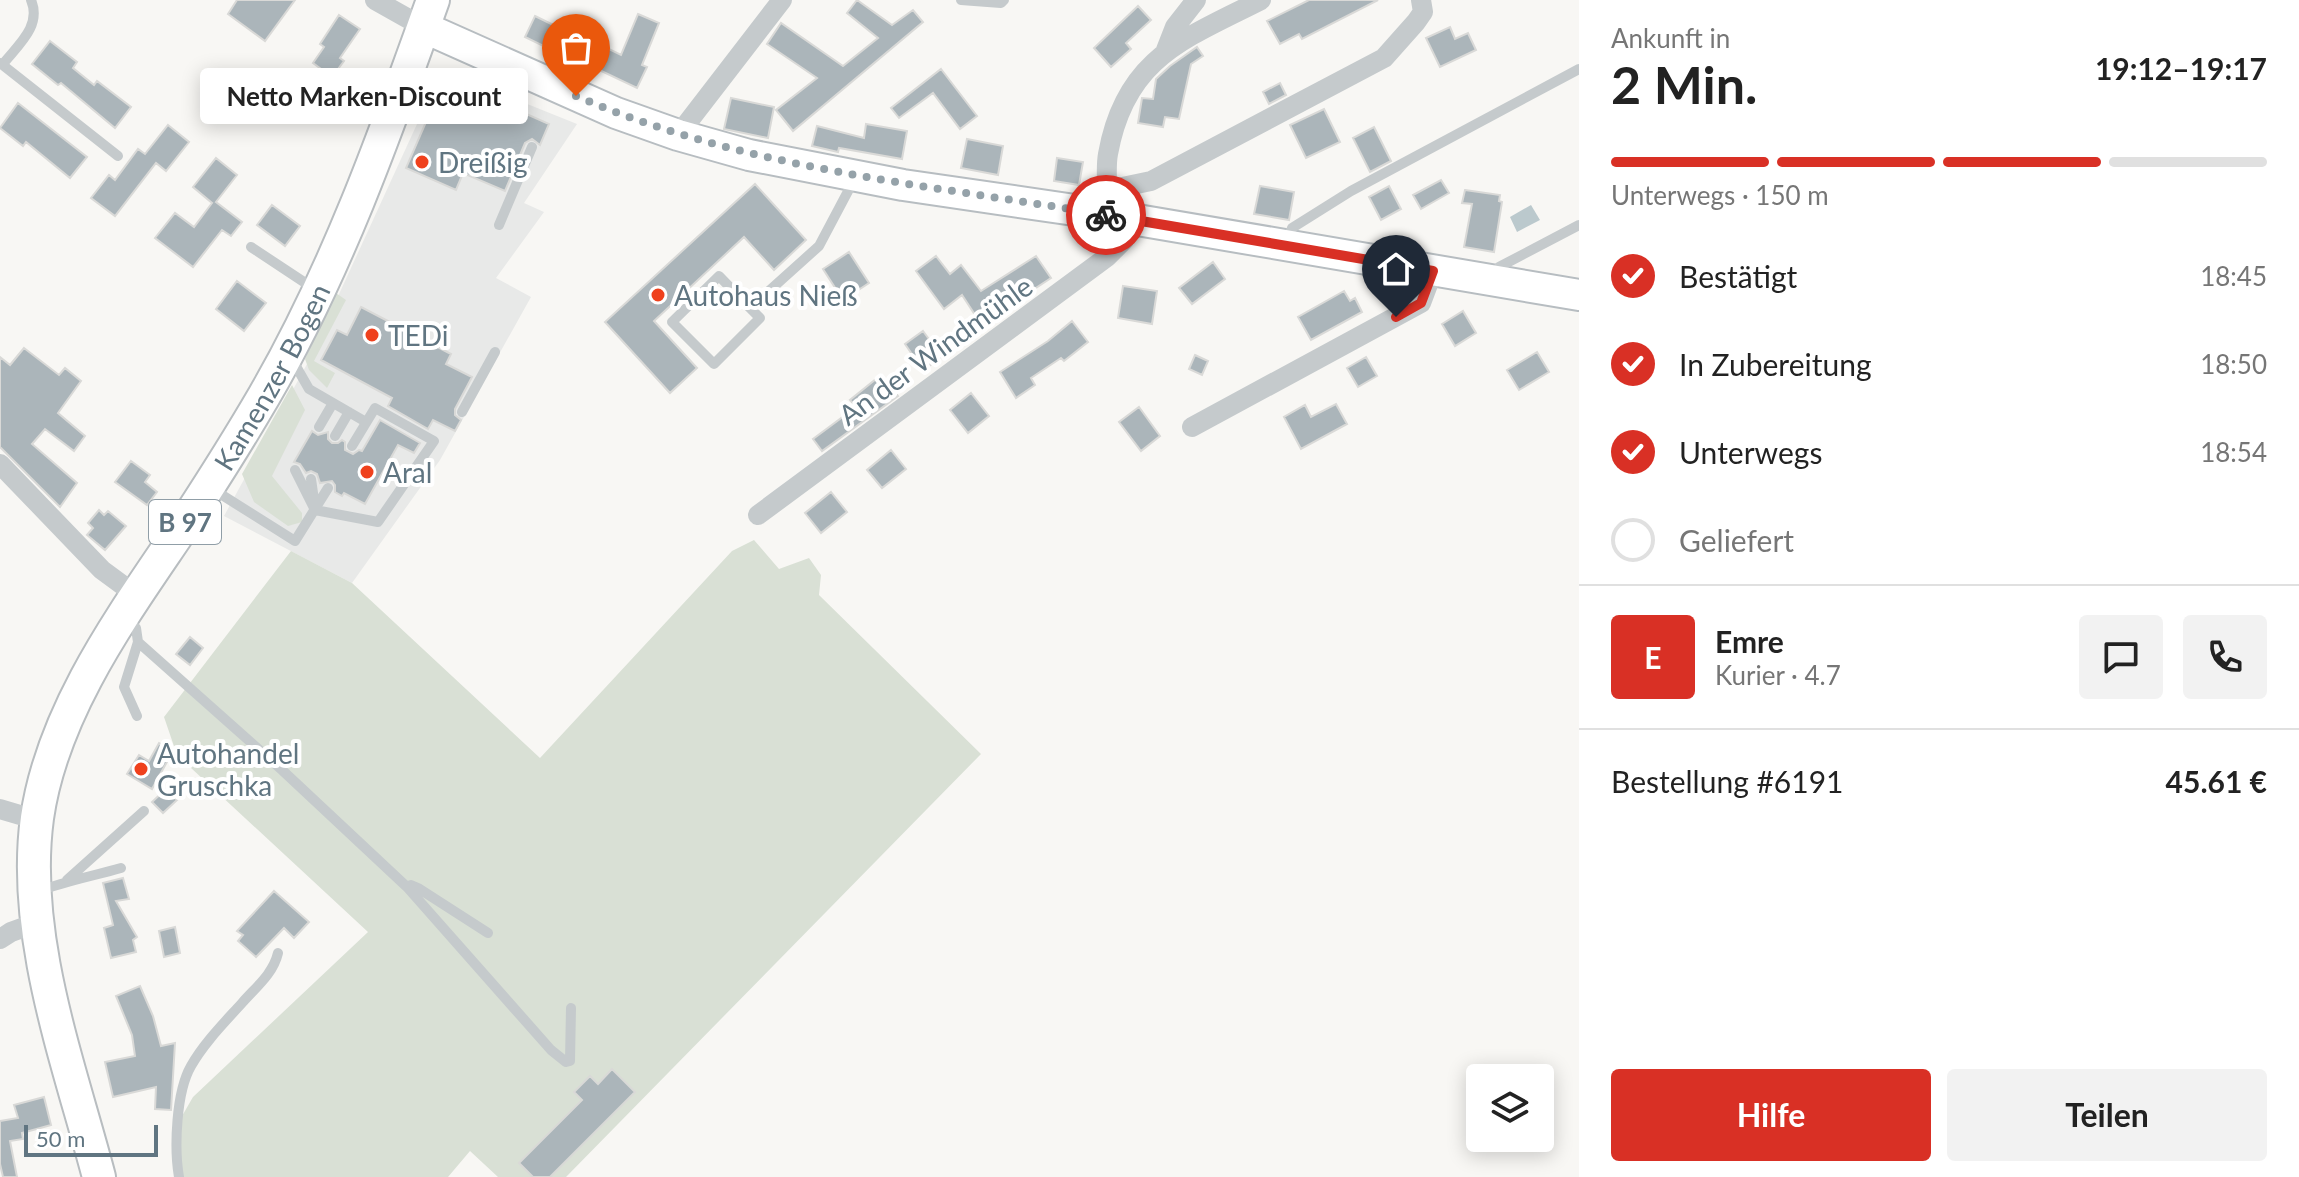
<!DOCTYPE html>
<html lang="de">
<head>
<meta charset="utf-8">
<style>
  body { margin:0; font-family:Lato,sans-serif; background:#f2f2f2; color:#222; height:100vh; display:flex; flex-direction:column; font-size:30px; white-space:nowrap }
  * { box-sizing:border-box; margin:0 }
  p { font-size:26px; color:#767676 }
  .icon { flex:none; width:44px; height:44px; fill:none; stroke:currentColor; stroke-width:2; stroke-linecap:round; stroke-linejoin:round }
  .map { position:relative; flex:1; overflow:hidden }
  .details { display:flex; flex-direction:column; background:#fff; width:720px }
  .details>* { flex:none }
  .tools { position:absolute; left:1466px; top:1064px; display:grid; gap:16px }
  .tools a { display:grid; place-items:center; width:88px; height:88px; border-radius:8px; background:#fff; box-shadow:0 4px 20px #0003; font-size:40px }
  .scale { position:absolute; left:24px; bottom:20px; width:134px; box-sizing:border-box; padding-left:8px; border:4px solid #607581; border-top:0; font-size:22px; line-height:28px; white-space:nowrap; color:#607581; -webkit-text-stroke:6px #fff; paint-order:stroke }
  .pin { position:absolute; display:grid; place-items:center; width:68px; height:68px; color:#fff; margin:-82px -34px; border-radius:50% 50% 50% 0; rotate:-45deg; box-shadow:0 0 8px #0007 }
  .pin .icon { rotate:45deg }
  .courier { position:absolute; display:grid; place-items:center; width:80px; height:80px; margin:-40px; border:6px solid #d93025; border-radius:50%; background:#fff; color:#222; box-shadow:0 2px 10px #0007 }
  .bubble { position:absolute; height:56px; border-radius:8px; background:#fff; box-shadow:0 4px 20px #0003; font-size:26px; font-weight:700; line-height:56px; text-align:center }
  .head em { font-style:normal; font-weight:700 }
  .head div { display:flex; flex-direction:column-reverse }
  .head { display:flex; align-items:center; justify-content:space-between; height:136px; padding:0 32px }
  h1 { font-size:52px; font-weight:700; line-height:60px }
  .bar { display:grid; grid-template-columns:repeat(4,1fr); gap:12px 8px; align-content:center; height:96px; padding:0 32px }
  .bar i { height:10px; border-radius:6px; background:#e0e0e0 }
  .bar .current { background:#d93025 }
  .bar p { grid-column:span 4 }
  .line { display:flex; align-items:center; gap:20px; padding:0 32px; border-top:2px solid #e0e0e0 }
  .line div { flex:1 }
  .round { display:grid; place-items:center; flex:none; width:84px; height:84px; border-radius:8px; background:#f2f2f2 }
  ol { padding:0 32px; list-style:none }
  li { display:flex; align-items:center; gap:24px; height:88px }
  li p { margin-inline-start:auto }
  li .icon { padding:8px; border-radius:50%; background:#d93025; color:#fff; stroke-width:4 }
  li:last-child { color:#767676 }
  li i { width:44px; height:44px; border:4px solid #e0e0e0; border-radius:50% }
  .cta { display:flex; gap:16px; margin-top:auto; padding:16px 32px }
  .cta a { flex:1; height:92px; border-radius:8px; background:#d93025; color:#fff; font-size:32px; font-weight:700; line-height:92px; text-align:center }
  .cta a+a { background:#f2f2f2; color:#222 }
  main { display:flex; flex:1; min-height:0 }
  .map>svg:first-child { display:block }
  .built { fill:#e8e9e8 }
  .green { fill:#d9e0d5 }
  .water { fill:#bbc9cd }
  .building { fill:#abb5ba; stroke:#d9d9d7; stroke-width:2 }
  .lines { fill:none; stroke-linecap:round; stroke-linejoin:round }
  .secondary-casing { stroke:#b7bdc1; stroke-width:34 }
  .primary-casing { stroke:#b8bdc0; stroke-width:36 }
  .service { stroke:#c5cacc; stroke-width:10 }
  .minor { stroke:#c5cacc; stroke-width:20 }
  .secondary { stroke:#fff; stroke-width:30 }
  .primary { stroke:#fff; stroke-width:32 }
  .done { stroke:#95a2a9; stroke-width:8; stroke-dasharray:0 14.4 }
  .route { stroke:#d93025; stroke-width:10 }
  .poi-dot { fill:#ef411d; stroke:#fff; stroke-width:3 }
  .labels { text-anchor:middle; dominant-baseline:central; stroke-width:8; stroke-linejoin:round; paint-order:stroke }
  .shield { fill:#fff; stroke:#909ea7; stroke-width:2 }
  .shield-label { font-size:26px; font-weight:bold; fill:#607581 }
  .poi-label { font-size:28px; fill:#607581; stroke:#fff; text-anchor:start }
  .street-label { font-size:28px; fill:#607581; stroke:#fff }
</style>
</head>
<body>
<main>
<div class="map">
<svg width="1579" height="1177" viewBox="0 0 1579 1177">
  <rect width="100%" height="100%" fill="#f8f7f4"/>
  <path class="built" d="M439 76 468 80 577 124 524 203 544 212 496 278 531 297 440 460 352 583 224 516 307 364Z"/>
  <path class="green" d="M336 293 346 300 314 361 335 373 327 388 309 370 305 359Z
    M292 385 305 410 272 476 302 513V522L288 526 254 502 242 474Z
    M754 540 779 569 809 558 821 575 819 595 981 754 566 1177H498L470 1151 448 1177H180L178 1123 193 1097 368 932 177 755 164 717 291 551 352 583 540 758 732 551Z"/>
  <path class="water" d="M1531 205 1540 220 1517 232 1510 217Z"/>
  <path class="building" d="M237 0H295L265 41 228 14Z
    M857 0 892 25 913 10 923 22 793 131 776 110 817 78 767 44 781 23 843 66 878 38 847 13Z
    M1309 0H1378L1302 39 1299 34 1280 44 1267 21Z
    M1138 6 1151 20 1126 43 1131 49 1111 67 1094 48Z
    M638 14 659 23 642 65 647 67 637 88 595 68 605 47 621 55Z
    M339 15 360 29 340 58 344 61 332 77 313 63 324 47 320 44Z
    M535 16 578 37 568 58 525 37Z
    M1450 27 1455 39 1468 33 1476 50 1440 67 1426 38Z
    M50 41 77 62 73 68 94 85 97 81 131 107 115 128 61 83 58 85 32 64Z
    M1197 47 1203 56 1191 64 1179 119 1165 117 1163 127 1138 123 1142 98 1153 99 1156 79 1170 66Z
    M941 69 977 116 960 129 933 93 899 118 891 108Z
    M445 78 549 124 540 145 532 139 525 143 505 191 463 173 456 190 406 168Z
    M1280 83 1286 95 1269 104 1263 92Z
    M731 98 774 107 768 138 724 129Z
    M18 103 87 157 70 178 26 142 23 146 0 128Z
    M1324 109 1340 142 1306 158 1290 125Z
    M866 124 907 131 902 159 839 148 838 152 812 146 817 126 864 138Z
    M168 125 189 142 166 171 156 163 115 216 91 198 109 175 115 180 138 149 145 154Z
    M1374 127 1391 161 1370 172 1353 138Z
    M967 139 1003 146 998 175 961 168Z
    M216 158 237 175 216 202 242 222 231 236 222 230 193 267 155 238 175 213 194 227 212 203 193 187Z
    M1057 158 1083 162 1079 185 1054 181Z
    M1441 180 1449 193 1421 209 1413 195Z
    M755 184 806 240 774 270 744 237 654 321 697 368 670 393 605 322Z
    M1260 186 1294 192 1289 220 1254 214Z
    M1389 186 1401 209 1381 220 1369 197Z
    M1465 190 1500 195 1499 201 1502 202 1494 252 1464 247 1472 204 1462 203Z
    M272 205 300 226 285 246 257 225Z
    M849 252 869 283 843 300 823 269Z
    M936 256 950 274 961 265 981 291 1036 256 1051 278 981 324 962 295 944 309 916 271Z
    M1213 262 1225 279 1192 304 1179 288Z
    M237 281 266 303 244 331 216 309Z
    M1123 286 1157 291 1152 324 1118 318Z
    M1344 291 1350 301 1355 298 1362 312 1311 340 1298 317Z
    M361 307 451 354 446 364 472 377 455 409V415L461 420 455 431 433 420 428 429 388 406 392 398 321 360 337 330 347 335Z
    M1463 311 1476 333 1455 346 1442 324Z
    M1072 321 1088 342 1064 361 1061 358 1031 378 1035 385 1016 398 1000 372 1048 341Z
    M923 331 942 357 923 370 905 344Z
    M24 348 59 375 65 368 81 381 58 413 85 436 74 451 45 429 32 444 77 483 60 507 0 447V357L10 365Z
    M1537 352 1549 372 1519 390 1507 370Z
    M1195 355 1208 361 1202 375 1189 369Z
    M1366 357 1377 376 1358 387 1347 368Z
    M881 375 898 396 822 451 813 439 856 407 850 400Z
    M971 393 989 416 968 433 950 410Z
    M1336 404 1347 424 1301 449 1284 417 1305 405 1311 417Z
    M1139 407 1160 436 1141 451 1119 422Z
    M380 420 420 443 414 453 398 445 365 504 344 493 342 496 335 492V485L332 481 320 483 317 474 311 471 306 473 300 464 294 462 312 431 318 435 328 432V439L332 443H338L342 440 345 442V450L353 454 359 450 362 451Z
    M891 450 906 469 882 488 867 470Z
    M131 461 150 475 145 482 157 492 147 505 115 482Z
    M831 492 847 512 821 533 805 513Z
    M99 510 104 515 108 511 126 526 105 550 87 535 93 528 88 523Z
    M190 637 203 648 190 665 176 654Z
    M159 743 173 751 152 789 127 774 139 755 149 761Z
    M166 789 177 800 163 813 152 802Z
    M123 878 129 899 116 901 137 937 133 940 136 952 111 958 104 928 113 925 103 883Z
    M274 891 309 922 294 938 284 928 256 957 238 941 243 935 237 931Z
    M175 927 180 953 164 957 159 931Z
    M140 986 153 1016 161 1046 175 1043 171 1110 155 1109 156 1087 113 1097 105 1062 135 1056 132 1035 116 996Z
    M612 1069 635 1092 550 1177H533L519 1163 582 1100 574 1092 590 1076 598 1084Z
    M44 1097 51 1125 22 1133 23 1139 10 1141 17 1177H3L0 1164V1121L18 1118 14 1105Z"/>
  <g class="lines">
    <g class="secondary-casing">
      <path id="secondary" d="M423 27 616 113 678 135 749 155 903 185 1102 214 1579 295"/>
    </g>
    <g class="primary-casing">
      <g id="primary">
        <path id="s1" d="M99 1177C69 1063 21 937 37 818 52 714 118 622 175 538 206 491 236 444 264 396 336 272 385 135 433 0"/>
      </g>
    </g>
    <path class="service" d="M961 0 1001 3 1004 0
      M0 63 118 156
      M3 64C18 45 42 26 31 0
      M499 225 532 147
      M1287 241 1292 228 1351 191 1579 69
      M251 247 316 290
      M1497 279 1499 267 1579 225
      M750 308 760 318 714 364 672 322 719 276 750 308 819 246 855 178
      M297 368 309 389 366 422
      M462 412 495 352
      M319 427 333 403
      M335 436 349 412
      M295 470 315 510
      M311 479 314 500
      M222 495 295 541 328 488
      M315 510 378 522 434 441 375 408 352 446
      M127 621 136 628 138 642 282 770 407 887 551 1050 566 1062 570 1061 571 1008
      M137 716 124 687 138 642
      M67 880 144 811
      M407 887 411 885 418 888 488 933
      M39 891C66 881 93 876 121 868
      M179 1177C174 1148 176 1092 191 1066 204 1043 224 1023 242 1003 256 987 273 974 278 953"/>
    <path class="minor" d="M375 0 423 27
      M1166 50 1175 27 1196 0
      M678 135 782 0
      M1108 190 1151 181 1384 58 1416 22 1423 12 1421 0
      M1105 203C1109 186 1105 170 1108 154 1125 58 1184 39 1261 0
      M1192 427 1421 303 1433 271
      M0 464 102 570 136 595
      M758 515 1107 257 1124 240 1132 220
      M0 809 37 820
      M0 939 11 932 36 923"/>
    <use href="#secondary" class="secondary"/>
    <use href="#primary" class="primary"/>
  </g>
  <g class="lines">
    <path class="done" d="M576 96C748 170 924 184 1106 215"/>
    <path class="route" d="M1106 215 1433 271 1421 303 1396 317"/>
  </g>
  <g class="poi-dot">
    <circle cx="422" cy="162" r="8"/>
    <circle cx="658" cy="295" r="8"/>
    <circle cx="372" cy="335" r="8"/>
    <circle cx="367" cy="472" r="8"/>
    <circle cx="141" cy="769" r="8"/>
  </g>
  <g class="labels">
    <rect class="shield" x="149" y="500" width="72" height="44" rx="6"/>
    <g class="shield-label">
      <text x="185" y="522">B 97</text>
    </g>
    <g class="poi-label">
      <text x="438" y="162">Dreißig</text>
      <text x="674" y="295">Autohaus Nieß</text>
      <text x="388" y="335">TEDi</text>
      <text x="383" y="472">Aral</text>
      <text x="157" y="753">Autohandel<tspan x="157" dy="32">Gruschka</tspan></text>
    </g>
    <g class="street-label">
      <text transform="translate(935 350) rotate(-36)">An der Windmühle</text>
      <text stroke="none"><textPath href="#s1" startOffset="870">Kamenzer Bogen</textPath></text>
    </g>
  </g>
</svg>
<div class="tools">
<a><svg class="icon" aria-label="layers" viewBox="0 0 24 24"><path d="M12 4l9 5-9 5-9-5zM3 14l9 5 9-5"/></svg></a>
</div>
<div class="scale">50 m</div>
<div class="pin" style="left:576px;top:96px;background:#ea580c"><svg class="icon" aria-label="bag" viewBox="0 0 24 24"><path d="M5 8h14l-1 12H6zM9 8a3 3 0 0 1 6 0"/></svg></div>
<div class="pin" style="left:1396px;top:317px;background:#1f2937"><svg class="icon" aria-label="home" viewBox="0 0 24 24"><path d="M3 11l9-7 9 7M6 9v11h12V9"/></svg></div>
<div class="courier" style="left:1106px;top:215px"><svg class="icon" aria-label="bike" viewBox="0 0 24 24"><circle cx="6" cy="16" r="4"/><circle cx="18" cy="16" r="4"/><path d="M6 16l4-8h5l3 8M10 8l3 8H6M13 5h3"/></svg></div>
<div class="bubble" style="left:200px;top:68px;width:328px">Netto Marken-Discount</div>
</div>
<section class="details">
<div class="head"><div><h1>2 Min.</h1><p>Ankunft in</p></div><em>19:12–19:17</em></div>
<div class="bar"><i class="current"></i><i class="current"></i><i class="current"></i><i></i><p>Unterwegs · 150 m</p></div>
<ol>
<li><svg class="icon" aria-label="check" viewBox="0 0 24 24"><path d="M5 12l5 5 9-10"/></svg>Bestätigt<p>18:45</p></li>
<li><svg class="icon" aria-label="check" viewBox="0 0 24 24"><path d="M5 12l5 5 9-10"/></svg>In Zubereitung<p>18:50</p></li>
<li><svg class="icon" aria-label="check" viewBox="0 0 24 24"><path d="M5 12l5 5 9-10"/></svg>Unterwegs<p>18:54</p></li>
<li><i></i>Geliefert</li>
</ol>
<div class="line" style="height:144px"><b class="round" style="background:#d93025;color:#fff">E</b><div><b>Emre</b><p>Kurier · 4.7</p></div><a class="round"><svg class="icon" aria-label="chat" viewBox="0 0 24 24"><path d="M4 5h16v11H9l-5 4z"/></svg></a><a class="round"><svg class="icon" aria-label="phone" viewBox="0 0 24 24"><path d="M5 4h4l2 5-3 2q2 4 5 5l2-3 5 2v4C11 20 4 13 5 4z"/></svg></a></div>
<div class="line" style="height:104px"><div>Bestellung #6191</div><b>45.61 €</b></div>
<div class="cta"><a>Hilfe</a><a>Teilen</a></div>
</section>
</main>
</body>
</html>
